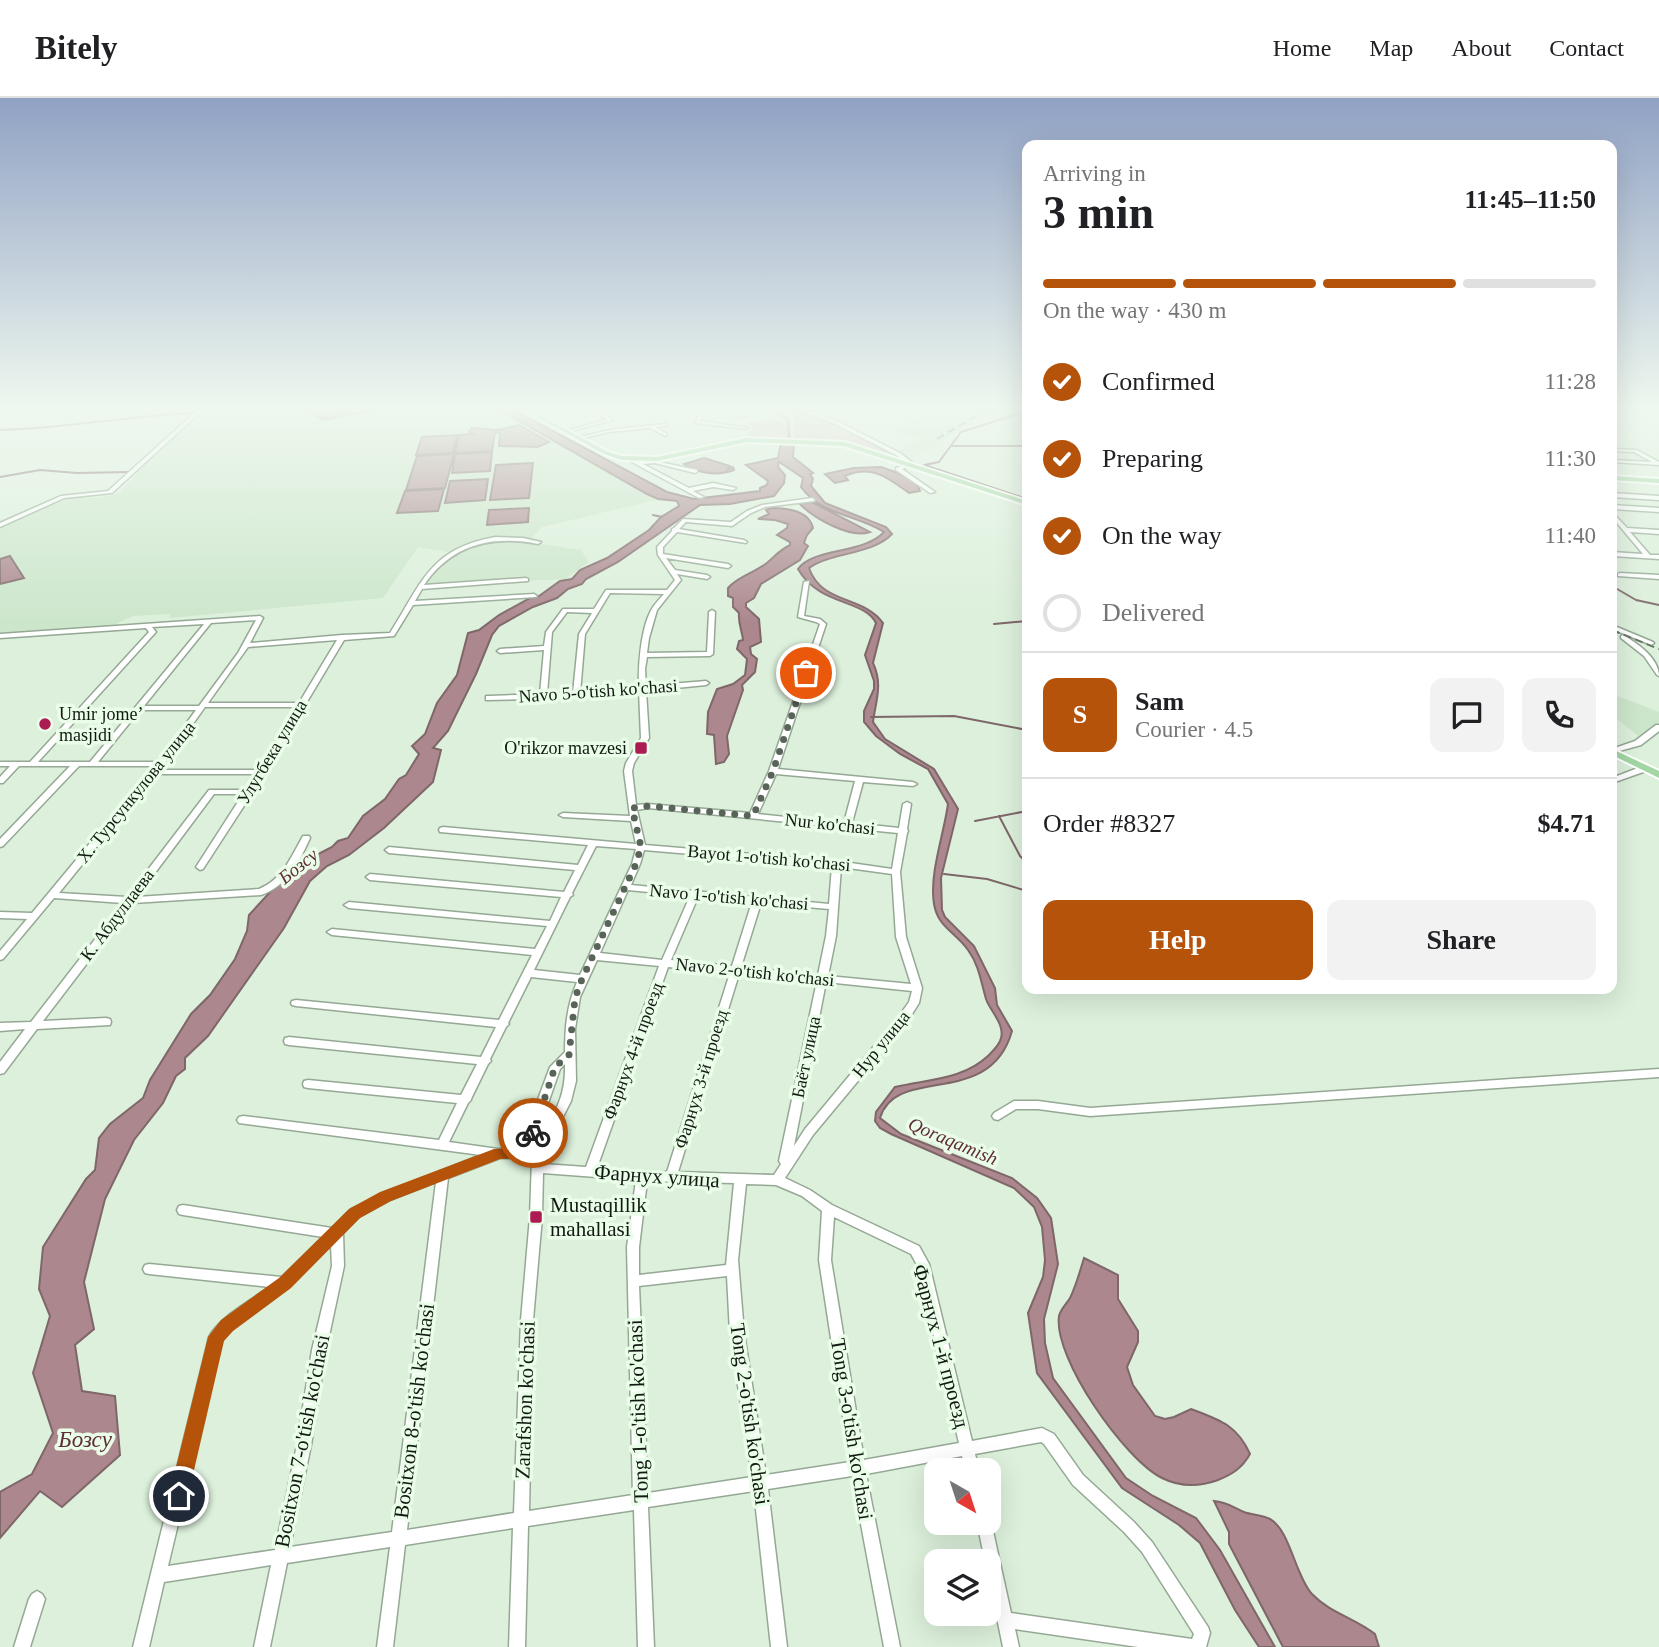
<!DOCTYPE html>
<html lang="en">
<head>
<meta charset="utf-8">
<style>
  body { margin:0; font-family:Georgia,serif; background:#f2f2f2; color:#202124; height:100vh; display:flex; flex-direction:column; font-size:26px; white-space:nowrap }
  * { box-sizing:border-box; margin:0 }
  p { font-size:23px; color:#757577 }
  .icon { flex:none; width:38px; height:38px; fill:none; stroke:currentColor; stroke-width:2; stroke-linecap:round; stroke-linejoin:round }
  .map { position:relative; flex:1; overflow:hidden }
  .drawer { position:absolute; left:1022px; top:42px; width:595px; height:854px; display:flex; flex-direction:column; background:#fff; border-radius:14px; box-shadow:0 7px 28px #0002 }
  .drawer>* { flex:none }
  .needle { width:46px; rotate:141deg }
  .controls { position:absolute; left:924px; top:1360px; display:grid; gap:14px }
  .controls a { display:grid; place-items:center; width:77px; height:77px; border-radius:14px; background:#fff; box-shadow:0 7px 28px #0002; font-size:35px }
  .pin { position:absolute; display:grid; place-items:center; width:60px; height:60px; color:#fff; margin:-30px; border:4px solid #fff; border-radius:50%; box-shadow:0 2px 7px #0007 }
  .courier { position:absolute; display:grid; place-items:center; width:70px; height:70px; margin:-35px; border:5px solid #b45309; border-radius:50%; background:#fff; color:#222; box-shadow:0 2px 9px #0007 }
  .overview em { font-style:normal; font-weight:600 }
  .overview div { display:flex; flex-direction:column-reverse }
  .overview { display:flex; align-items:center; justify-content:space-between; height:119px; padding:0 21px }
  h1 { font-size:46px; font-weight:600; line-height:52px }
  .bar { display:grid; grid-template-columns:repeat(4,1fr); gap:10px 7px; align-content:center; height:84px; padding:0 21px }
  .bar i { height:9px; border-radius:5px; background:#e0e0e0 }
  .bar .selected { background:#b45309 }
  .bar p { grid-column:span 4 }
  .line { display:flex; align-items:center; gap:18px; padding:0 21px; border-top:2px solid #e0e0e0 }
  .line div { flex:1 }
  .round { display:grid; place-items:center; flex:none; width:74px; height:74px; border-radius:14px; background:#f2f2f2 }
  ol { padding:0 21px; list-style:none }
  li { display:flex; align-items:center; gap:21px; height:77px }
  li p { margin-inline-start:auto }
  li .icon { padding:7px; border-radius:50%; background:#b45309; color:#fff; stroke-width:4 }
  li:last-child { color:#757577 }
  li i { width:38px; height:38px; border:4px solid #e0e0e0; border-radius:50% }
  .button { display:flex; gap:14px; margin-top:auto; padding:14px 21px }
  .button a { flex:1; height:80px; border-radius:14px; background:#b45309; color:#fff; font-size:28px; font-weight:600; line-height:80px; text-align:center }
  .button a+a { background:#f2f2f2; color:#202124 }
  header { display:flex; align-items:center; gap:42px; box-sizing:border-box; height:98px; padding:0 35px; background:#fff; border-bottom:2px solid #e0e0e0 }
  header strong { font-size:33px }
  nav { display:flex; gap:38px; margin-inline-start:auto; font-size:24px }
  .map>svg:first-child { display:block }
  .built { fill:#cce6cb }
  .green { fill:#dbc2c7 }
  .water { fill:#ac878e; stroke:#7e6669; stroke-width:2 }
  .lines { fill:none; stroke-linecap:round; stroke-linejoin:round }
  .stream { stroke:#7e6669; stroke-width:2 }
  .canal { stroke:#ac878e; stroke-width:3.5 }
  .minor-casing { stroke:#95a895; stroke-width:3 }
  .major-casing { stroke:#fff; stroke-width:4 }
  .minor { fill:#fff; fill-rule:evenodd }
  .major { fill:#a2d7a3; fill-rule:evenodd }
  .rail { stroke:#697568; stroke-width:2; stroke-dasharray:8 4.5; stroke-linecap:butt }
  .route { fill:#b45309 }
  .done { stroke:#596458; stroke-width:7; stroke-dasharray:0 12.6 }
  .poi-dot { fill:#ac1c53; stroke:#e9fde8; stroke-width:2.5 }
  .labels { text-anchor:middle; dominant-baseline:central; stroke-width:7; stroke-linejoin:round; paint-order:stroke }
  .street-label { font-size:18px; fill:#121912; stroke:#e9fde8 }
  .poi-label { font-size:18px; fill:#121912; stroke:#e9fde8; text-anchor:start }
  .water-label { font-size:19px; font-style:italic; fill:#5f2c39; stroke:#e9fde8 }
  .near-street-label { font-size:21px; fill:#121912; stroke:#e9fde8 }
  .near-poi-label { font-size:21px; fill:#121912; stroke:#e9fde8; text-anchor:start }
  .near-water-label { font-size:23px; font-style:italic; fill:#5f2c39; stroke:#e9fde8 }
</style>
</head>
<body>
<header>
<strong>Bitely</strong>
<nav><a>Home</a><a>Map</a><a>About</a><a>Contact</a></nav>
</header>
<div class="map">
<svg width="1659" height="1549" viewBox="0 0 1659 1549">
  <rect width="100%" height="100%" fill="#dcf0db"/>
  <path class="built" d="M209 308H492L656 402 542 429 532 439 541 446 581 452 589 464 565 481 425 488 454 455 418 449 383 500 170 520V516L133 518 109 529 0 536V428L66 399 99 400 119 395 141 371Z
    M940 308H1009L1019 311 1001 315 955 335 910 361 898 354 922 340 895 333Z
    M1612 596 1659 614V624L1641 640 1612 617Z"/>
  <path class="green" d="M770 308C814 308 859 338 897 358L853 346 794 341V320Z
    M771 319 774 323 785 322 786 342 743 340 753 330 747 324 764 323Z"/>
  <path class="water" d="M309 308H392L323 322 304 309Z
    M493 308H506L667 394 694 401 760 393V390L767 387 768 383 746 367 778 360 781 345 794 346 793 359 813 375 810 376 813 381 811 388 825 405 886 429 892 436C872 457 832 454 809 470 822 507 863 497 883 525L873 565C883 586 876 602 873 624L885 641 934 671 958 711 941 780 942 812 945 819 974 848 995 890 997 907 1012 933C990 1012 896 966 880 1020L901 1036 1012 1080 1037 1100 1051 1120 1058 1166 1044 1221 1045 1245 1053 1280 1126 1380 1153 1398 1196 1420 1220 1452 1275 1549H1259L1235 1512 1200 1445 1179 1427 1122 1390 1037 1275 1028 1215 1043 1179 1045 1162 1042 1129 1034 1109 1014 1090 891 1036 880 1030 875 1023 876 1014 895 989C929 981 963 982 989 957 993 953 1000 946 1001 940 1005 926 990 913 986 901 981 884 979 867 968 852 956 834 938 830 934 806 929 776 944 736 948 706L928 671 900 656 876 638 864 624V613L874 591V583L865 557 876 525C864 501 819 508 798 471 812 450 864 456 884 434 857 417 821 417 801 389L803 380 779 364 778 369 785 377 784 385 774 398 730 406 700 407 618 464 586 481 582 486 568 491 557 500 533 509 499 528 492 537 476 576 448 633 433 650 441 652 433 684 384 730 349 757 327 768 310 783 284 830 208 938 185 960V971L176 978 163 1005 134 1042 105 1101 84 1184 94 1231 75 1247 82 1293 115 1298 120 1357 62 1409 40 1393 0 1440V1394L32 1376 53 1335 33 1275 50 1218 39 1191 43 1149 86 1081 95 1072 99 1040 110 1026 143 1000 150 982 191 916 210 897 235 861 247 833 249 817 293 769 332 749 338 743 348 740 363 718 385 701 399 681 406 677 419 656 412 648 425 636 437 605 457 577 468 535 479 532 499 517 530 500 539 498 560 483 572 481 580 472 607 460 649 432 661 419 679 408 677 403 658 401 647 396Z
    M519 327 549 344 538 349 499 348 500 335 495 334 492 353 455 355 459 337 473 336 469 334 472 330 498 332Z
    M457 337 453 355 416 357 422 339Z
    M492 354 490 373 452 375 455 356Z
    M454 356 445 390 406 392 417 358Z
    M704 360 730 368 728 371 733 369 734 372C719 378 698 376 684 366Z
    M533 365 529 400 490 402 496 367Z
    M881 369C893 373 917 381 920 393L909 395C888 380 872 366 845 378L848 382 835 385 825 376 854 370Z
    M488 381 485 402 445 405 450 383Z
    M444 391 438 413 397 415 405 393Z
    M812 404 870 434C850 441 813 420 799 405Z
    M529 410 528 424 487 427 489 412Z
    M771 410C787 410 809 412 813 430L807 437 804 445 808 448 800 462 761 486 754 500 746 505V509L759 521 761 544 750 549 751 556 757 561 755 574 742 587 743 592 727 638 729 656 724 664 716 666 714 637 707 636 708 614 717 591 733 586 745 577 747 561 737 551 739 543 743 542C742 532 738 526 739 515L733 509V500L728 498V490C738 478 755 475 768 464 776 457 780 452 790 447V444L777 437 787 430 788 426 775 422 758 421 769 416 766 412Z
    M10 458 24 480 0 486V461Z
    M1084 1160 1118 1177V1201L1138 1233V1244L1127 1269 1133 1287 1155 1318 1165 1321 1174 1319 1191 1311C1220 1322 1237 1327 1250 1356 1242 1370 1233 1376 1218 1382 1199 1389 1180 1389 1162 1380 1125 1362 1053 1260 1059 1218 1060 1212 1067 1205 1070 1200 1076 1188 1080 1173 1084 1160Z
    M1214 1403C1227 1404 1233 1409 1244 1414 1252 1417 1262 1417 1270 1421 1290 1432 1295 1477 1312 1496 1330 1515 1355 1520 1375 1536L1379 1549H1283L1229 1446V1434Z"/>
  <g class="lines">
    <path class="stream" d="M1027 313 961 334 939 364 924 367 1027 401
      M0 332C64 330 125 319 189 315
      M951 348H1027
      M0 379 40 372 77 375 129 374
      M653 417 662 419
      M0 425 61 398 95 395
      M1612 488 1636 502 1659 507
      M994 526 1027 523
      M871 619 954 618 1027 632
      M999 718 1020 758 1027 765
      M975 723 1027 713
      M944 776 987 781 1027 793"/>
    <path class="canal" d="M777 314 788 321 789 341"/>
    <g class="minor-casing">
      <path id="minor" d="M202 308H207L112 395 64 400 0 429V425L61 398 108 393Z
        M717 308H724L746 318 742 319Z
        M790 308H797L839 324 900 355 914 366 902 371 935 394 930 395 896 372V370L908 366 896 357 835 326Z
        M596 312H600L613 322 567 334 565 333 607 322 596 314Z
        M700 315 704 316 700 323 748 330 746 331 695 325Z
        M665 326 667 327V328L656 329 667 336V337L665 338 650 330 609 334 579 341 577 340 609 332Z
        M1612 351 1637 352 1659 364V367L1612 364V362L1652 364 1634 354 1612 353Z
        M630 360 638 363H655L697 372V374L695 375 655 365 643 366 689 390 713 385 736 390 733 392 713 389 693 393 704 399 699 400 628 362V361Z
        M1612 395 1659 398V402L1612 399Z
        M812 400 815 402 814 403 765 409 751 415 732 428 686 424 679 431 744 442 747 444 746 445 677 434 663 449V456L728 466 731 468 728 470 666 460 675 472 707 477 710 479 707 481 677 476 681 482 657 512 649 540 647 555 707 554 709 514 712 512 715 514 713 556 710 558 647 559 645 571 646 588 706 583 709 585 706 587 646 593 649 640 634 665 632 673 636 707 648 706 750 715 769 673 820 526 816 524 798 519 804 484 809 483 804 518 820 521 826 526 778 671 913 684 917 686 913 688 863 684 852 725 899 730 903 706 907 704 911 706 907 731 908 733 907 735 900 774 906 839 922 890 919 905 907 924 813 1037 785 1080 810 1092 832 1107 919 1148 929 1166 972 1343 1042 1330 1054 1336 1083 1377 1134 1424 1152 1444 1208 1529 1210 1535 1206 1549H1138L1015 1531 1019 1549H1003L989 1481V1463H985L977 1424H989V1419L991 1424 1011 1515 1192 1541 1194 1536 1142 1454 1124 1434 1073 1387 1044 1346 1041 1344 975 1356 979 1372H965L962 1358 866 1376 900 1549H884L852 1378 768 1391 787 1549H771L754 1393 648 1409 654 1549H638L634 1412 528 1428 525 1549H509L513 1430 405 1447 393 1549H377L390 1449 287 1465 270 1549H254L271 1467 164 1484 149 1549H133L209 1239C220 1219 251 1202 270 1189L149 1176 145 1175 143 1171 145 1167 149 1166 282 1179 323 1139 183 1117 179 1116 177 1112 179 1108 183 1107 332 1130 351 1111 382 1096 481 1057 239 1025 237 1022 239 1019 243 1018 439 1042 457 1005 308 990 304 989 303 986 304 983 308 982 461 997 477 966 289 947 285 946 284 943 285 940 289 939 481 959 496 929 296 908 292 907 291 905 292 903 296 902 499 922 532 857 332 837 327 834 332 831 535 851 547 828 349 810 344 807 349 804 550 823 561 799 370 782 366 779 370 776 564 794 575 772 389 755 385 752 389 749 578 767 588 747 440 734 439 732 440 730 443 729 636 746 631 723 563 719 559 717 563 715 630 718 624 673 626 665 641 640 639 593 543 601 486 602V598H489L540 596 544 552 500 555 497 553 500 551 544 548 546 534 563 511H594L606 492H667L675 482 658 457 657 449 672 433V431L674 430 683 421 731 424 747 413 762 407ZM610 495 664 496C660 500 656 505 653 509 641 527 638 568 639 589L580 595 585 536ZM567 514 592 515 579 536 573 595 547 596 552 534ZM776 676 855 683 844 725 758 716ZM648 710 898 735 892 771 837 763 645 747 637 712ZM596 748 636 751 632 766 580 877 534 872 570 799 573 797 572 795ZM644 752 832 768 829 806 631 787 640 766ZM841 769 892 776 896 839 911 886 828 878 836 838ZM628 792 690 798 662 862 600 855ZM698 799 752 804 732 868 671 862ZM761 805 829 811 826 838 818 877 741 869ZM597 862 659 868 586 1069 543 1066 544 1056 571 1003 576 983 575 931 580 899ZM668 869 730 875 667 1074 597 1070ZM739 876 817 883 779 1063 781 1066 774 1077 678 1074ZM531 879 577 884C567 907 565 929 565 954L550 969 527 1031 528 1051H498L449 1044 468 1005 471 1002V1001L488 966 491 963 490 961 506 929 509 926 508 925ZM826 884 912 893 909 904 899 918 805 1031 794 1048ZM565 966C566 1000 554 1015 539 1043V1031L560 971ZM500 1060H532L530 1119 521 1222 514 1415 407 1432 448 1080ZM543 1075 636 1082 627 1149 633 1397 529 1413 533 1222 542 1119ZM647 1083 734 1085 726 1167 639 1177V1149ZM436 1084 392 1434 290 1449 311 1347 326 1252 344 1168 343 1135 359 1119 390 1102ZM746 1086 776 1087 802 1098 822 1113 819 1162 850 1364 766 1377 744 1235 738 1162ZM834 1119 911 1156 917 1167 959 1345 864 1362 831 1162ZM331 1147 332 1168 312 1252 297 1347 275 1452 168 1468 222 1242 232 1231 289 1189ZM727 1178 730 1235 752 1379 648 1395 639 1188Z
        M1612 407 1659 410V414L1612 411Z
        M1612 414 1627 430 1659 432V436L1630 434 1650 457H1659V461L1612 458V454L1643 456 1612 419Z
        M495 439 523 440 541 444 538 446C492 437 452 446 424 487L526 480 528 481V483L422 491 415 503 534 496 537 498 536 499 413 507 394 538 344 542 253 694 203 771 200 772 196 769 243 696H214L137 799 259 791C283 781 291 759 303 738H309L310 740C299 764 287 788 261 797L133 805 43 923 106 920 110 921 111 924 110 927 37 931 4 975 0 976V964L25 931 0 933V925L31 924 123 805 54 800 3 861 0 862V853L27 821 0 820V814L32 815 154 668H79L3 748 0 749V741L70 668H19L3 685H0V679L10 668H0V664H30L149 534 146 530 0 540V536L260 518 263 520 250 545 342 537 390 535C422 485 429 451 495 439ZM256 522 238 555 199 608H144L211 525ZM204 526 90 664H38L155 535 156 534 152 529ZM337 542 299 605H208L248 549ZM205 609H296L259 672H160ZM140 612H196L158 664H98ZM156 676H256L246 692H209L127 799 59 795Z
        M1620 475 1659 477V481L1618 478V476Z
        M1612 527 1653 544 1654 545 1651 547 1649 546 1612 531Z
        M1623 537C1637 545 1659 560 1659 578L1657 577 1644 558 1621 540V538Z
        M1656 627H1659V633L1641 647 1612 655V651L1635 643Z
        M1643 668H1649L1650 670 1649 672 1612 685V680Z
        M1659 971V979L1090 1018 1038 1011H1016L998 1022 994 1021 992 1018 994 1015 1014 1003H1038L1090 1010Z
        M37 1493 42 1496 45 1501 30 1549H14L29 1501 32 1496Z"/>
    </g>
    <g class="major-casing">
      <path id="major" d="M517 308H523L608 354 622 358 657 359 747 340 845 344 1027 403V407L844 348 747 344 657 363 622 362 604 356Z
        M1612 378 1659 381V385L1612 382Z
        M1612 651 1659 673V680L1612 657Z"/>
    </g>
    <use href="#minor" class="minor"/>
    <use href="#major" class="major"/>
    <path class="rail" d="M937 341 993 308
      M1612 532 1659 551"/>
  </g>
  <linearGradient id="sky" x2="0" y2="1"><stop stop-color="#90a2c4"/><stop offset="0.59" stop-color="#eff8ef"/><stop offset="1" stop-color="#eff8ef" stop-opacity="0"/></linearGradient>
  <rect width="1659" height="525" fill="url(#sky)"/>
  <path class="route" d="M533 1029 540 1035 539 1060 500 1061 391 1103 360 1120 291 1190 233 1233 224 1243 188 1398 186 1405 179 1407 172 1405 169 1398 208 1239 221 1222 279 1180 349 1111 380 1094 494 1051 527 1050 526 1035Z"/>
  <g class="lines">
    <path class="done" d="M533 1035 555 969 569 957 575 900 582 881 636 766 641 749 632 710 648 708 753 718 773 673 806 575"/>
  </g>
  <g class="poi-dot">
    <circle cx="45" cy="626" r="7"/>
    <rect x="634" y="643" width="14" height="14" rx="3.5"/>
    <rect x="529" y="1112" width="14" height="14" rx="3.5"/>
  </g>
  <g class="labels">
    <g class="street-label">
      <text transform="translate(598 593) rotate(-4)">Navo 5-o'tish ko'chasi</text>
      <text transform="translate(272 654) rotate(-59)">Улугбека улица</text>
      <text transform="translate(136 694) rotate(-51)">Х. Турсункулова улица</text>
      <text transform="translate(830 726) rotate(6)">Nur ko'chasi</text>
      <text transform="translate(769 760) rotate(5)">Bayot 1-o'tish ko'chasi</text>
      <text transform="translate(729 799) rotate(5)">Navo 1-o'tish ko'chasi</text>
      <text transform="translate(117 817) rotate(-53)">К. Абдуллаева</text>
      <text transform="translate(755 874) rotate(6)">Navo 2-o'tish ko'chasi</text>
      <text transform="translate(881 946) rotate(-51)">Нур улица</text>
      <text transform="translate(633 953) rotate(-70)">Фарнух 4-й проезд</text>
      <text transform="translate(806 959) rotate(-78)">Баёт улица</text>
      <text transform="translate(701 981) rotate(-73)">Фарнух 3-й проезд</text>
    </g>
    <g class="poi-label">
      <text x="59" y="616">Umir jome’<tspan x="59" dy="21">masjidi</tspan></text>
      <text x="627" y="650" text-anchor="end">O'rikzor mavzesi</text>
    </g>
    <g class="water-label">
      <text transform="translate(298 768) rotate(-39)">Бозсу</text>
      <text transform="translate(953 1043) rotate(23)">Qoraqamish</text>
    </g>
    <g class="near-street-label">
      <text transform="translate(657 1078) rotate(4)">Фарнух улица</text>
      <text transform="translate(941 1248) rotate(75)">Фарнух 1-й проезд</text>
      <text transform="translate(525 1302) rotate(-88)">Zarafshon ko'chasi</text>
      <text transform="translate(414 1313) rotate(-83)">Bositxon 8-o'tish ko'chasi</text>
      <text transform="translate(638 1313) rotate(-92)">Tong 1-o'tish ko'chasi</text>
      <text transform="translate(750 1316) rotate(82)">Tong 2-o'tish ko'chasi</text>
      <text transform="translate(852 1331) rotate(81)">Tong 3-o'tish ko'chasi</text>
      <text transform="translate(302 1343) rotate(-79)">Bositxon 7-o'tish ko'chasi</text>
    </g>
    <g class="near-poi-label">
      <text x="550" y="1107">Mustaqillik<tspan x="550" dy="24">mahallasi</tspan></text>
    </g>
    <g class="near-water-label">
      <text x="85" y="1341">Бозсу</text>
    </g>
  </g>
</svg>
<div class="controls">
<a><svg class="needle" viewBox="-14 -14 28 28"><path d="M0-13l5 13h-10z" fill="#e53935"/><path d="M0 13l5-13h-10z" fill="#757577"/></svg></a>
<a><svg class="icon" aria-label="layers" viewBox="0 0 24 24"><path d="M12 4l9 5-9 5-9-5zM3 14l9 5 9-5"/></svg></a>
</div>
<div class="pin" style="left:806px;top:575px;background:#ea580c"><svg class="icon" aria-label="bag" viewBox="0 0 24 24"><path d="M5 8h14l-1 12H6zM9 8a3 3 0 0 1 6 0"/></svg></div>
<div class="pin" style="left:179px;top:1398px;background:#1f2937"><svg class="icon" aria-label="home" viewBox="0 0 24 24"><path d="M3 11l9-7 9 7M6 9v11h12V9"/></svg></div>
<div class="courier" style="left:533px;top:1035px"><svg class="icon" aria-label="bike" viewBox="0 0 24 24"><circle cx="6" cy="16" r="4"/><circle cx="18" cy="16" r="4"/><path d="M6 16l4-8h5l3 8M10 8l3 8H6M13 5h3"/></svg></div>
<section class="drawer">
<div class="overview"><div><h1>3 min</h1><p>Arriving in</p></div><em>11:45–11:50</em></div>
<div class="bar"><i class="selected"></i><i class="selected"></i><i class="selected"></i><i></i><p>On the way · 430 m</p></div>
<ol>
<li><svg class="icon" aria-label="check" viewBox="0 0 24 24"><path d="M5 12l5 5 9-10"/></svg>Confirmed<p>11:28</p></li>
<li><svg class="icon" aria-label="check" viewBox="0 0 24 24"><path d="M5 12l5 5 9-10"/></svg>Preparing<p>11:30</p></li>
<li><svg class="icon" aria-label="check" viewBox="0 0 24 24"><path d="M5 12l5 5 9-10"/></svg>On the way<p>11:40</p></li>
<li><i></i>Delivered</li>
</ol>
<div class="line" style="height:126px"><b class="round" style="background:#b45309;color:#fff">S</b><div><b>Sam</b><p>Courier · 4.5</p></div><a class="round"><svg class="icon" aria-label="chat" viewBox="0 0 24 24"><path d="M4 5h16v11H9l-5 4z"/></svg></a><a class="round"><svg class="icon" aria-label="phone" viewBox="0 0 24 24"><path d="M5 4h4l2 5-3 2q2 4 5 5l2-3 5 2v4C11 20 4 13 5 4z"/></svg></a></div>
<div class="line" style="height:91px"><div>Order #8327</div><b>$4.71</b></div>
<div class="button"><a>Help</a><a>Share</a></div>
</section>
</div>
</body>
</html>
